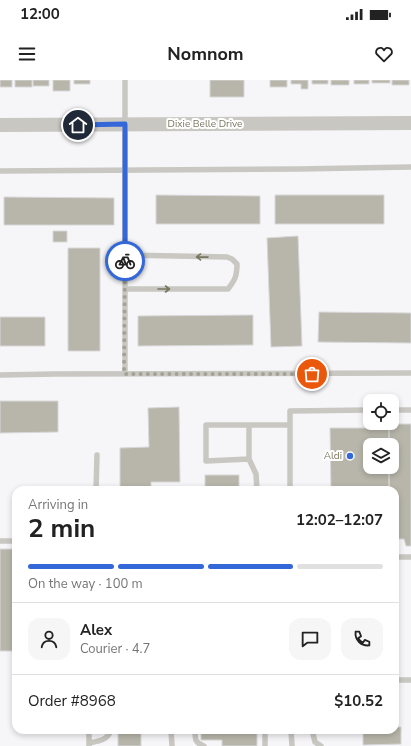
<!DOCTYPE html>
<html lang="en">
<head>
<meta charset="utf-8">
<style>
  body { margin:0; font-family:"Nunito Sans",sans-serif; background:#f6f6f6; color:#222; height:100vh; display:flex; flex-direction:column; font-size:15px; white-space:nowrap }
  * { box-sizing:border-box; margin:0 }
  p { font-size:13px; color:#767676 }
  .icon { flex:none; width:22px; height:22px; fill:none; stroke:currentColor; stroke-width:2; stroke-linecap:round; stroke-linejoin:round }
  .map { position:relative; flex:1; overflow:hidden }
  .details { position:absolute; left:12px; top:406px; width:387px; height:248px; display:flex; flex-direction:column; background:#fff; border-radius:12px; box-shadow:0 2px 6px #0003 }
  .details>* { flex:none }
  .tools { position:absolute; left:363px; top:314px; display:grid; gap:8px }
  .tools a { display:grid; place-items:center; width:36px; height:36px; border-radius:8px; background:#fff; box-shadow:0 2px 6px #0003; font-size:20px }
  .pin { position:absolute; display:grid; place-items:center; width:34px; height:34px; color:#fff; margin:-17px; border:2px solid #fff; border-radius:50%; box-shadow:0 1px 4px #0007 }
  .courier { position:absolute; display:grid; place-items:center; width:40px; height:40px; margin:-20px; border:3px solid #3468d8; border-radius:50%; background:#fff; color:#222; box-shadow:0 1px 5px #0007 }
  .headline em { font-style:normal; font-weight:700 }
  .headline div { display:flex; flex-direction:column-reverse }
  .headline { display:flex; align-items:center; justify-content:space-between; height:68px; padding:0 16px }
  h1 { font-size:26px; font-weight:700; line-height:30px }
  .bar { display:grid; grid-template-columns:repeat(4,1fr); gap:6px 4px; align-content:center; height:48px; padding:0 16px }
  .bar i { height:5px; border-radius:3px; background:#e0e0e0 }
  .bar .active { background:#3468d8 }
  .bar p { grid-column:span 4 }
  .line { display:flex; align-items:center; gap:10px; padding:0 16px; border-top:1px solid #e0e0e0 }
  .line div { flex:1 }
  .round { display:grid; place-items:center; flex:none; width:42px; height:42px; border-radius:12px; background:#f6f6f6 }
  .status { display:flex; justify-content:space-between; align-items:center; height:28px; padding:0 20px; background:#fff; direction:ltr }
  .status svg { height:11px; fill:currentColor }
  header { display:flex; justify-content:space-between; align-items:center; height:52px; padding:0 16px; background:#fff; font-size:18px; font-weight:700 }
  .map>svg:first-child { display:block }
  .building { fill:#b8b6aa; stroke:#d8d7d9 }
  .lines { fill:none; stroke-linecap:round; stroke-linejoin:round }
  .service { stroke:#c8c7c1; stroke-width:5.5 }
  .tertiary { stroke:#c8c7c1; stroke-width:14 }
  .oneway { stroke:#78765f }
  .done { stroke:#a4a295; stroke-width:4; stroke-dasharray:0 7.2 }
  .route { stroke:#3468d8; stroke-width:5 }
  .poi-dot { fill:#3468d8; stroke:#fff; stroke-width:1.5 }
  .labels { text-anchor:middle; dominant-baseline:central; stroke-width:4; stroke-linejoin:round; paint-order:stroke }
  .street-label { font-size:10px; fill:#78765f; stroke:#fff }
  .poi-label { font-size:10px; fill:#78765f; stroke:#fff; text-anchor:end }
</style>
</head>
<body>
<div class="status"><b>12:00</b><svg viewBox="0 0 49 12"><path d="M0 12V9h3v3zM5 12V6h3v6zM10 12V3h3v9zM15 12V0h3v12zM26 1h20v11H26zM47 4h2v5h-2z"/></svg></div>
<header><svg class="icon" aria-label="menu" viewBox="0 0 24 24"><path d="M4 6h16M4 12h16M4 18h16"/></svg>Nomnom<svg class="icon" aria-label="heart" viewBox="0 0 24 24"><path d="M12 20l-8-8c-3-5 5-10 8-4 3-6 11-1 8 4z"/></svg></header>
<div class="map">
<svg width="411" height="666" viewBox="0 0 411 666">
  <rect width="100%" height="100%" fill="#f6f5f8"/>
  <path class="building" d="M0 0H12V7H0Z
    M15 0H32V7H15Z
    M33 0H49V6H33Z
    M53 0H70V11H53Z
    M74 0H90V4H74Z
    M210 0H244V17H210Z
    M270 0H287V7H270Z
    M291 0H308V9H301V4H291Z
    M312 0H328V4H312Z
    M331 0H349V5H331Z
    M354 0H369V4H354Z
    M372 0H390V3H372Z
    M392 0H409V5H392Z
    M156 115 260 116V144H156Z
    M275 115H384V144H275Z
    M4 117 114 118V145H4Z
    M53 151H67V162H53Z
    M298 156 302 266 271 267 267 158Z
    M68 168H100V271H68Z
    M319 232 411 233V263L318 262Z
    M253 235V265L138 266V236Z
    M0 237H45V266H0Z
    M0 321H58V352L0 353Z
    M179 327 180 402H151V410H120V368L149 367 148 328Z
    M389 344H411V466H406L404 459H395V410H389V387H392V365H389Z
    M330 348H389V365H370V387H389V410H331Z
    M205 395H239V410H205Z
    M0 469H16V571H0Z
    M395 647H401V664L363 665V650H395Z
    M118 650H141V666H118Z
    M201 650H257V666H222V660H201Z"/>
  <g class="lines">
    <path class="service" d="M0 91 298 89 411 87
      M125 209H228C235 200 237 196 237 184L232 179 227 177 125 175
      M125 294V0
      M0 295 55 294 411 293
      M392 330H411
      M249 345H206V381L249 379
      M96 410 97 375
      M257 410 256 394 249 379V345H290
      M290 410V331L370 330
      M0 461H16
      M395 477H411
      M395 600H411
      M89 650V666
      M171 650 172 666
      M195 650C195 659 195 663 204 666
      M265 650V666
      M291 650 292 666
      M312 650 315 662 321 666
      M89 663C99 661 108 660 111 650"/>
    <path class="tertiary" d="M0 45 411 43"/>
  </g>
  <defs><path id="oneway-shaft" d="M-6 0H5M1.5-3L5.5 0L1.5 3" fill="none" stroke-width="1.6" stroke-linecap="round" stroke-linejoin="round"/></defs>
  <g class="oneway">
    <use href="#oneway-shaft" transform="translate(202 177) rotate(-179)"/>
    <use href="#oneway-shaft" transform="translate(164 209)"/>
  </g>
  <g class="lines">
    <path class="done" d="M125 181 124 294H312"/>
    <path class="route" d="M78 45 125 44V181"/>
  </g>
  <circle class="poi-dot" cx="350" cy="376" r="4"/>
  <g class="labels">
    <g class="street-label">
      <text x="205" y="44">Dixie Belle Drive</text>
    </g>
    <g class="poi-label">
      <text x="342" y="376">Aldi</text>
    </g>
  </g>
</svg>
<div class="tools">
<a><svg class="icon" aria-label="locate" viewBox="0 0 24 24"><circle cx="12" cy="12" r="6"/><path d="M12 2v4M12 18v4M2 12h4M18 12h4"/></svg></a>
<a><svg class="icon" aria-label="layers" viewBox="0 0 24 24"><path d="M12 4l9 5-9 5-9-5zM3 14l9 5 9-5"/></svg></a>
</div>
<div class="pin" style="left:312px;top:294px;background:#ea580c"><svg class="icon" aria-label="bag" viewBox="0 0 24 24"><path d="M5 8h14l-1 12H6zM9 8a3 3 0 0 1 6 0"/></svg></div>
<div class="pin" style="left:78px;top:45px;background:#1f2937"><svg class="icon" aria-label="home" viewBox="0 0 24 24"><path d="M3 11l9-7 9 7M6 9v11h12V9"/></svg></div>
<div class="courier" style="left:125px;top:181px"><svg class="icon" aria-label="bike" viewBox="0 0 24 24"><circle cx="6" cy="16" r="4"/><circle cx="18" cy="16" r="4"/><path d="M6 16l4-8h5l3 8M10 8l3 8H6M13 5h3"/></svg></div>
<section class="details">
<div class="headline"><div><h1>2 min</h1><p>Arriving in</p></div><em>12:02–12:07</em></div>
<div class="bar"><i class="active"></i><i class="active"></i><i class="active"></i><i></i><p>On the way · 100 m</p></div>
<div class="line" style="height:72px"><a class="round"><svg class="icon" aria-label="person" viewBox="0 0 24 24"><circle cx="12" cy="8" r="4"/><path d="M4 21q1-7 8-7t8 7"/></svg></a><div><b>Alex</b><p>Courier · 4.7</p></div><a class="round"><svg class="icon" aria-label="chat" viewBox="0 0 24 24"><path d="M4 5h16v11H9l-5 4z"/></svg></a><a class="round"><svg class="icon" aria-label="phone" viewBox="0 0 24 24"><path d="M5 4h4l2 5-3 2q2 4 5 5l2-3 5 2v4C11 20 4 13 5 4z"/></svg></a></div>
<div class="line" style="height:52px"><div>Order #8968</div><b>$10.52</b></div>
</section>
</div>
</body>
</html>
